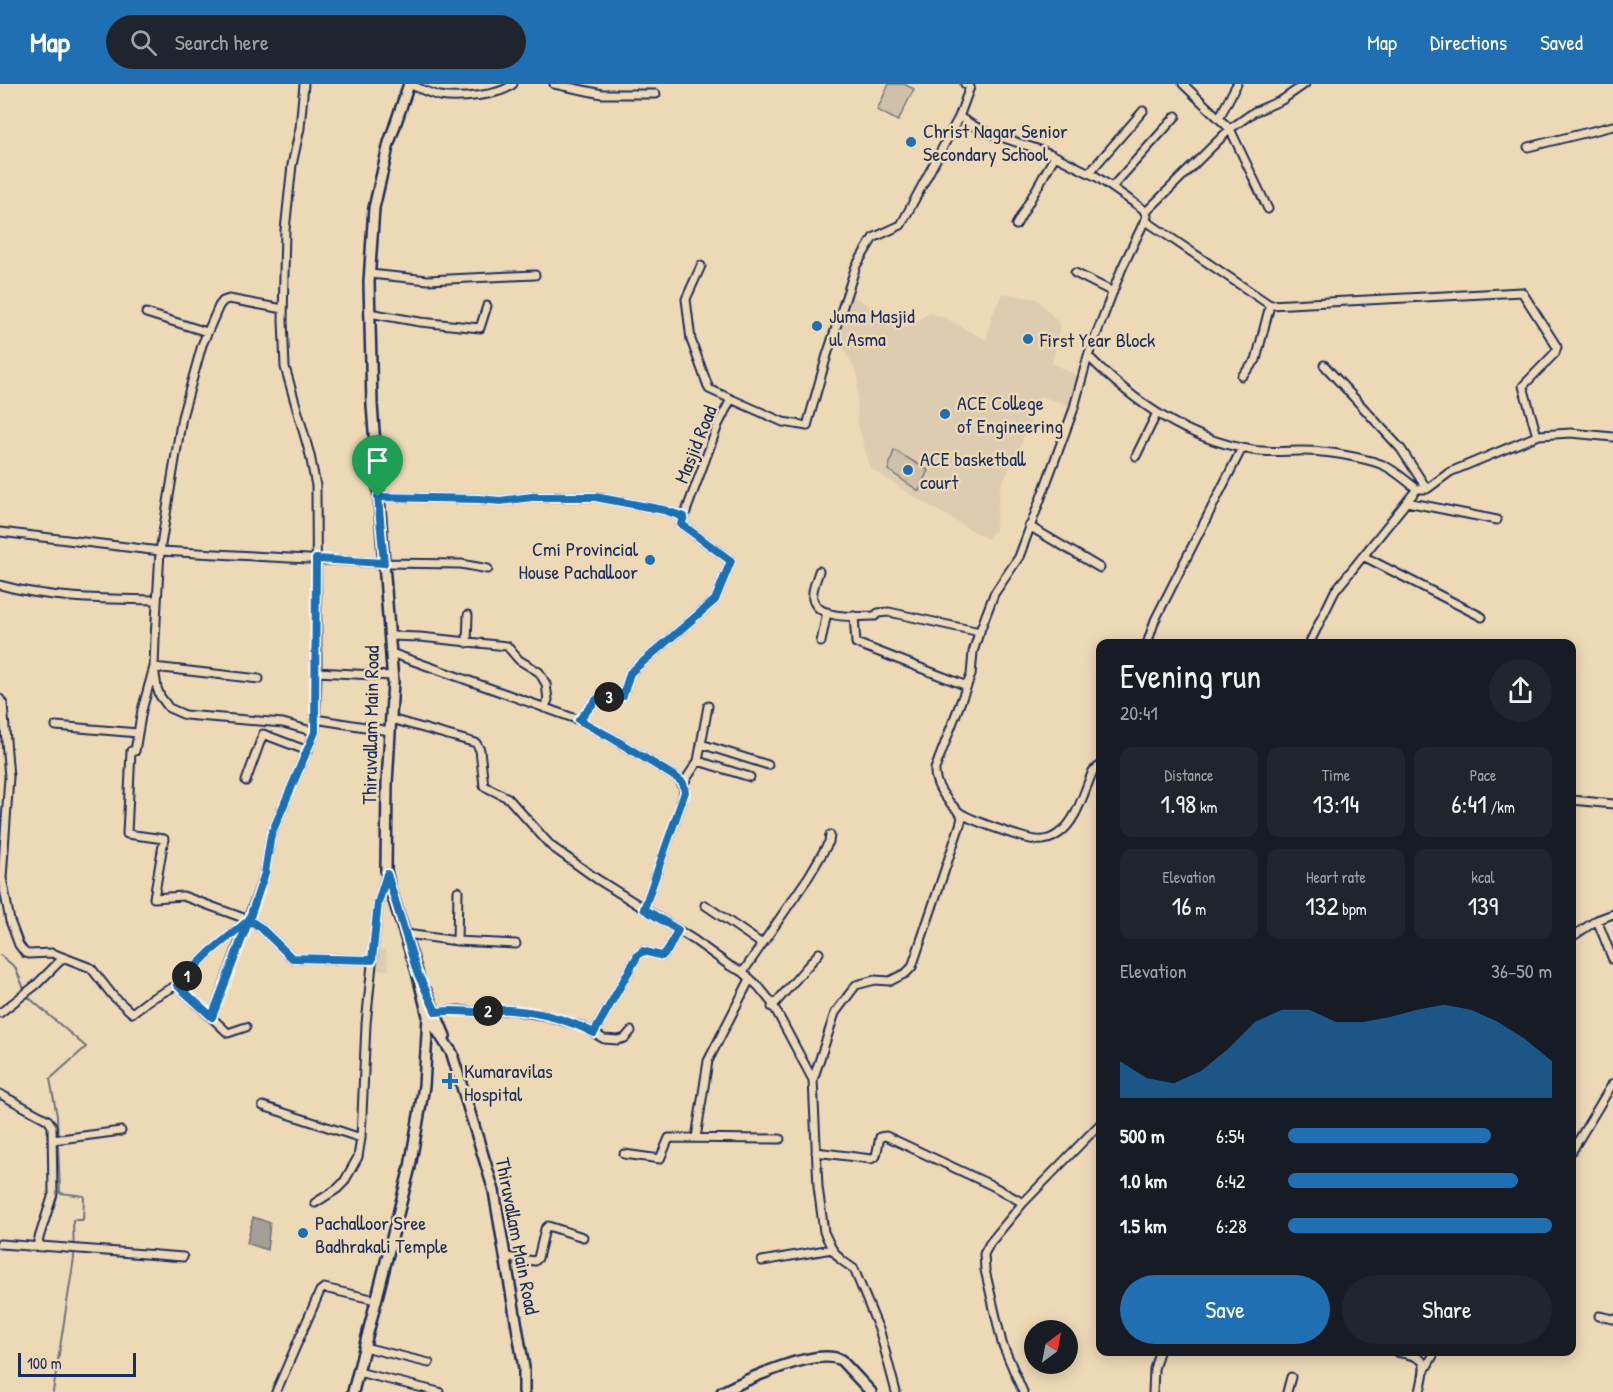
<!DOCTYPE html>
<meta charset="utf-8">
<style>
:root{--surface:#171b24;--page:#20242c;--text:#f1f3f6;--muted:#9ea1a6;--accent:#1f6fb2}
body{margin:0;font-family:"Patrick Hand",sans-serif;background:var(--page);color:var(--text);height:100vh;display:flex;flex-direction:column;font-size:22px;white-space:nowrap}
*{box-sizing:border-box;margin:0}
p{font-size:20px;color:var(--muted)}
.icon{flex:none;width:33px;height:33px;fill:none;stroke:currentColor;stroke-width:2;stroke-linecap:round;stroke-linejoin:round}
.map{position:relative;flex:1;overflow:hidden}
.drawer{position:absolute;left:1096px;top:555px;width:480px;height:717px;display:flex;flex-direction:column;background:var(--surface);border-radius:12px;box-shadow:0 3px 15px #0003}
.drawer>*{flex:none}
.needle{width:39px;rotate:32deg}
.tools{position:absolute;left:1024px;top:1236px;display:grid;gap:12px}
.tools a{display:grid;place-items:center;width:54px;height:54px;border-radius:50%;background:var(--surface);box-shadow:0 3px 15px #0003;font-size:30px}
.scale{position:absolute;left:18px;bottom:15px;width:118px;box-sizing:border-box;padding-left:6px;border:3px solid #1b2f5e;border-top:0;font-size:16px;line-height:21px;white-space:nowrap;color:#1b2f5e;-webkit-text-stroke:4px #eed9b7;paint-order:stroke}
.pin{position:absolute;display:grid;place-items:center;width:51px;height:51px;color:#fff;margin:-62px -26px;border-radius:50% 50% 50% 0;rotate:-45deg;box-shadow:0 0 6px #0007}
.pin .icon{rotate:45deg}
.km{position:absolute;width:30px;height:30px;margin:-15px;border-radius:50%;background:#222;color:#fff;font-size:16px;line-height:30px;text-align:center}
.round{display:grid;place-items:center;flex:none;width:63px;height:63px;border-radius:32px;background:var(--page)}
.head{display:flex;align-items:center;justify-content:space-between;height:102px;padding:0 24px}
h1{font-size:33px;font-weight:600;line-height:45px}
.figures{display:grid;grid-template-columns:repeat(3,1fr);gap:9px;height:102px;padding:6px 24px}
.figures div{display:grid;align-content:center;border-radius:12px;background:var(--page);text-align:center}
.figures b{font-size:26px;font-weight:600}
.figures small{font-size:16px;font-weight:400}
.figures p{font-size:16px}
.chart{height:168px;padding:12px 24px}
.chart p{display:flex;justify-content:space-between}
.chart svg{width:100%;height:108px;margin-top:6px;fill:var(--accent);opacity:.7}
.cta{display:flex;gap:12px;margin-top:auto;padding:12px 24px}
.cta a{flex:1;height:69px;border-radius:36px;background:var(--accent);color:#fff;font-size:24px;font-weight:600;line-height:69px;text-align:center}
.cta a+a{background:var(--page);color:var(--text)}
ul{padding:0 24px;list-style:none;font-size:20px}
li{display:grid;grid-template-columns:96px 72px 1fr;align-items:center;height:45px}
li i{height:15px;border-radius:8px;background:var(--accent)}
header{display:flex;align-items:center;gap:36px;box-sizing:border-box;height:84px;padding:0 30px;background:var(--accent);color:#fff}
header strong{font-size:28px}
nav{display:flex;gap:33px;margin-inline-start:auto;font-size:21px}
.search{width:420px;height:54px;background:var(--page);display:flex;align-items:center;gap:15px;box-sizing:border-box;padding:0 21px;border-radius:33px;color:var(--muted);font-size:22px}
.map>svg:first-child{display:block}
</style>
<header>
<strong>Map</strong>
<div class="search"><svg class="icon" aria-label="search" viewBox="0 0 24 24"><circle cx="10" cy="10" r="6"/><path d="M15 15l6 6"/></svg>Search here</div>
<nav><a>Map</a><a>Directions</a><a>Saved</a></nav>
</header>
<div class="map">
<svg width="1613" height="1308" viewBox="0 0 1613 1308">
<rect width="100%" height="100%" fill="#eed9b7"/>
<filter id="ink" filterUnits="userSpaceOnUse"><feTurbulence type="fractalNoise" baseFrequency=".0167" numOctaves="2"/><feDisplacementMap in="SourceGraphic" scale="12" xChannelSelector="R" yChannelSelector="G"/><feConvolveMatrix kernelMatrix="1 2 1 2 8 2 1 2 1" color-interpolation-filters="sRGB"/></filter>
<g filter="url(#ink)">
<path fill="#deccb0" d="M 1003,209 L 1037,215 L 1061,241 L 1052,279 L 1079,293 L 1070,322 L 1040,312 L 1019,366 L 1000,403 L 995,446 L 987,455 L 918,415 L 870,384 L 857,337 L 858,292 L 839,256 L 853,212 L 906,244 L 929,229 L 946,234 L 986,256 L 992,231 Z
M 375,866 L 386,866 L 389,886 L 376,886 Z"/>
<path fill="#cfc0aa" stroke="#757884" stroke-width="1.5" d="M 889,0 L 904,0 L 914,5 L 898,37 L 877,26 Z
M 894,366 L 928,386 L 919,407 L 888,386 Z"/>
<path fill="#a69f98" stroke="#6e7281" stroke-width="1.5" d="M 253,1133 L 270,1139 L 267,1166 L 247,1159 Z"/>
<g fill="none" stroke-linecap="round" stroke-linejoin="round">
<path stroke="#6e7281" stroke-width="2" d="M 0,871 L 15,883 L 25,907
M 27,912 L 86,963 L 50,995 L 57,1032 L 60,1109 L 84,1112 L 84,1114 L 83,1136 L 73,1136 L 74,1174 L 53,1308"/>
<g stroke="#1b2f5e" stroke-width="11">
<path id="street" d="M 304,0 L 300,44 L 292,81 L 285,146 L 283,236 L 285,283 L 310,371 L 316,402 L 317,588 L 315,648
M 409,0 C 419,4 430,10 440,12 C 457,15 500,12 513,0
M 554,0 L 602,10 L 656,10
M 965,0 L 970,3 L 959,33 L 983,47 L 1049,69 L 1097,93 L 1143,125 L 1147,132 L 1122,184 L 1088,272 L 1073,327 L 1019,473 L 994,510 L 978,552 L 973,568 L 971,591 L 935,685 C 934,701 947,717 959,728 C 967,735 1024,755 1036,756 C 1044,757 1051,755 1058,750 C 1077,738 1084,707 1093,687 L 1101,681
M 1183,0 L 1230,45 L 1268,125
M 1219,34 L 1237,0
M 1528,63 L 1613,42
M 1089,89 L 1143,27
M 1112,103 L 1176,32
M 1146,128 L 1230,45 L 1254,28 L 1282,16 L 1305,0
M 1146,137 L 1270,221 L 1522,208 L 1557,263 L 1555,269 L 1523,302 L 1537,352
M 1016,141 L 1055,72
M 701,182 L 686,215 L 691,256 L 709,305 L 731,315
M 1075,189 L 1113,208
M 370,190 L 428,196 L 535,191
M 146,229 L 207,248
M 369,229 L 420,238 L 480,244 L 487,222
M 1088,272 C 1135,319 1186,355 1252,366 C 1275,370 1298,365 1321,368 C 1336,369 1369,375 1383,381 C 1395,386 1406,397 1417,405 L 1427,405 L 1450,388 L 1539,351 L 1571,349 L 1613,353
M 1324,281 L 1401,365 L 1427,405
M 1242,292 L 1256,276 L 1270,221
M 1136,372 L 1157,329
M 378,413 L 479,415 L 500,417 L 532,413 L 595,413 L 664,426 L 684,433 L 718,341 L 731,315 L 783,338 L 807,342 L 827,271 L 856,182 L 873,154 L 901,141 L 959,33
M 1407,418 L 1497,436
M 1029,442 L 1100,484
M 0,448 L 160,467 L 384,479 L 461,480 L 488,485
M 1363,472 L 1482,533
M 819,487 C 817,495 811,506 813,515 C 819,537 858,532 875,532 L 878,529 L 889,528 L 980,548
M 0,501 C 50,515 104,515 156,516
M 854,532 L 856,559 L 967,602
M 389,552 L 420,553 L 507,562 L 519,576 L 539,588 L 546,600 L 548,616 L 544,624
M 821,558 L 827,528
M 467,559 L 468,531
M 1147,560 L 1155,536 L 1242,364
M 1309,560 L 1335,507 L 1417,405
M 391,569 L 579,636 L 612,654 L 677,694 C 687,703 684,711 680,723 L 644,825
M 317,588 L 392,592
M 0,615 L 3,620 L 9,693 L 2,794 L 10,837 L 19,861 L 25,869 L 29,870 L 52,869 L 91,884 L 113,912 L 132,929 L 149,916 L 177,901 L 210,868 L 249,836 L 260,843 L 292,874 L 372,876
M 315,635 L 390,647
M 391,635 L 476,659 L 480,666 L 484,702 L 508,714 L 551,762 L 597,795 L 694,856 L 730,882 L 743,888 L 759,903 L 772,919 L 813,996
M 579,636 L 597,615 L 623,612 L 630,589 L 715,516 L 731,477 L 681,440 L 684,433
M 56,642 L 138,649
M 701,660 L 768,681
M 698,677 L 750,693
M 246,697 L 263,650 L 308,667
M 683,700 L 698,677 L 708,622
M 1572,716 L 1613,720
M 705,821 L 762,860
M 249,836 L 183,812 L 154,814 L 164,755 L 127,750 L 131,667 L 135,667 L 142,626 L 154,583 L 259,595
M 1597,836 L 1613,876
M 406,850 L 457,857 L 516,860
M 1572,853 L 1597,836 L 1613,830
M 457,857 L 458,807
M 743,888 L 809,792 L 829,758 L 830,751
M 177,901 L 228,949 L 246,943
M 772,923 L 819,869
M 436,928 L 459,926 L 473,928 L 511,926 L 547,932 L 581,942 L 604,955 L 618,956 L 625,954 L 631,947
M 0,929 L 36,901 L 63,874
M 212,933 L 265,789 L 271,751 L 315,648 L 283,639 L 185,631 L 169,624 L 160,612 L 157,604 L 154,583 L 155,555 L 160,467 L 182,333 L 202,261 L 219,222 L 223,217 L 229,215 L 283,225
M 594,949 L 638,871 L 643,867 L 662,872 L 668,866 L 678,846
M 0,1010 L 48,1036 L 52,1042 L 53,1110 L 38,1157 L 41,1162 L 183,1173
M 263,1022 L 361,1054
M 696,1054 L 708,977 L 750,895
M 53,1056 L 121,1047
M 1572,1067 L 1613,999
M 816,1068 L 871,1075 L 876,1072 L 880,1053 L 886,1052 L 991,1101 L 1023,1119
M 624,1070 L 660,1075 L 669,1054 L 780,1055
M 315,1119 L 337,1105 L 344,1098 L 358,1073 L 361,1054 L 366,940 L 378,820 L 386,792
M 0,1160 L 43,1163
M 505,1173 L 535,1177 L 538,1174 L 545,1145 L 548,1142 L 583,1153
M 762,1177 L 832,1165
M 1599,1232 L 1613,1235
M 364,1263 L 429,1279
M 1397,1268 C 1430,1274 1426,1278 1420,1308
M 1425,1286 L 1435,1268
M 358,1288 L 439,1308
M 276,1308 L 320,1207 L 324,1204 L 376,1216
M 896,1308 L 880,1248 L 854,1185 L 841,1176 L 832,1165 L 824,1148 L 818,1103 L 813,996 L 835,929 L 856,901 L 875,896 L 890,897 L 906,889 L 912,883 L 960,741 L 962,734 L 960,729
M 1023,1308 L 1002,1259 L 985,1186 L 984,1170 L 990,1159 L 1023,1119 L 1101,1039
M 1153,1308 L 1154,1285 L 1159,1268
M 1287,1308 L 1291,1293"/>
</g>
<g stroke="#1b2f5e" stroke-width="14">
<path id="secondary" d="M 409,0 L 389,59 L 374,124 L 369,198 L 372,321 L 393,598 L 387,699 L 386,786 L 390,804 L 417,888 L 428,932 L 453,971
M 426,907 L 445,952
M 451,967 L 494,1107 L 524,1284 L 524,1308
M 353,1308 L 410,1083 L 424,1002 L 428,932
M 722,1308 C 746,1296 816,1263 841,1276 L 871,1308"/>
</g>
<use href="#street" stroke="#eed9b7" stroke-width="7"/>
<use href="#secondary" stroke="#eed9b7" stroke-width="9"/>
</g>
</g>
<g fill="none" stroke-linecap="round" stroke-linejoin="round" filter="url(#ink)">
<g stroke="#fff" stroke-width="12">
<path id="route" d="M 378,413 L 384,479 L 316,475 L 315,648 L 271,751 L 265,789 L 249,836 L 210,868 L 177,901 L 212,933 L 249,836 L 260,843 L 292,874 L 372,876 L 378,819 L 387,790 L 417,888 L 436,928 C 449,926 460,927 473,928 C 485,928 497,925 510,926 C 538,928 569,936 594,949 L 638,871 L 643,867 L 662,872 L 668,866 L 678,846 L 644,825 L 685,708 L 683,699 L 677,694 L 612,654 L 579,636 L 597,615 L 623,612 L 630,589 L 715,516 L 731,477 L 681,440 L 684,433 L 664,426 L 595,413 L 532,413 L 500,417 L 479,415 L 378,413"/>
</g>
<use href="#route" stroke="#1f6fb2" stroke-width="8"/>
</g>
<g fill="#1f6fb2" stroke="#eed9b7" stroke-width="2">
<circle cx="911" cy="58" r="6"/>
<circle cx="817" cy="242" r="6"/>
<circle cx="1028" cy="255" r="6"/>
<circle cx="945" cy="330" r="6"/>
<circle cx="908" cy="386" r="6"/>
<circle cx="650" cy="476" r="6"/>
<path d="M447 988h6v6h6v6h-6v6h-6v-6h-6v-6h6z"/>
<circle cx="303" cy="1149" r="6"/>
</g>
<g text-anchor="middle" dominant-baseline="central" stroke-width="5" stroke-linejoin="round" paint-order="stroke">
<g font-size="20" fill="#1b2f5e" stroke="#eed9b7" text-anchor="start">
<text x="923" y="46">Christ Nagar Senior<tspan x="923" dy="23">Secondary School</tspan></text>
<text x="829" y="231">Juma Masjid<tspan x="829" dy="23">ul Asma</tspan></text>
<text x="1040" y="255">First Year Block</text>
<text x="957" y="318">ACE College<tspan x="957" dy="23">of Engineering</tspan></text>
<text x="920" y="374">ACE basketball<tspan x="920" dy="23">court</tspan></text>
<text x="638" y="464" text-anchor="end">Cmi Provincial<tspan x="638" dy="23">House Pachalloor</tspan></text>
<text x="464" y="986">Kumaravilas<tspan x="464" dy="23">Hospital</tspan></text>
<text x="315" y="1138">Pachalloor Sree<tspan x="315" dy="23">Badhrakali Temple</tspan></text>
</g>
<g font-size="20" fill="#1b2f5e" stroke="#eed9b7">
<text transform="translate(695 360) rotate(-68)">Masjid Road</text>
<text transform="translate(370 641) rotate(-89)">Thiruvallam Main Road</text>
<text transform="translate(518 1152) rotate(79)">Thiruvallam Main Road</text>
</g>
</g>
</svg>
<div class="tools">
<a><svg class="needle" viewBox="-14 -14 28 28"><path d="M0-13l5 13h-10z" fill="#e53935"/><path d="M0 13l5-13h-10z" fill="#9ea1a6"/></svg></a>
</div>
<div class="scale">100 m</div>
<div class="pin" style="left:378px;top:413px;background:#1e9e55"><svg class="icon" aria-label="arrive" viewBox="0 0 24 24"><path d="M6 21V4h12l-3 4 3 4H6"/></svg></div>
<b class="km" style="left:187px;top:892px">1</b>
<b class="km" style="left:488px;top:927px">2</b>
<b class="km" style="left:609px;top:613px">3</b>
<section class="drawer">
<div class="head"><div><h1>Evening run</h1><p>20:41</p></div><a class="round"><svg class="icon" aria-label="share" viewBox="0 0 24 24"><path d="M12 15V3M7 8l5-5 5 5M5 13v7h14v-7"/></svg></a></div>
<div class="figures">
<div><p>Distance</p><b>1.98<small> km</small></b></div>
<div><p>Time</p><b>13:14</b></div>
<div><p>Pace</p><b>6:41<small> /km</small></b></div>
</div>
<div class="figures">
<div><p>Elevation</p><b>16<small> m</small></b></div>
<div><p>Heart rate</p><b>132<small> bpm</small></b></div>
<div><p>kcal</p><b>139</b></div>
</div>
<div class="chart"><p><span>Elevation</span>36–50 m</p>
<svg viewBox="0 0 160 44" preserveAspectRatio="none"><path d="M0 44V29L10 36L20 38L30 33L40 24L50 13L60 8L70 8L80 13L90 13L100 11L110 8L120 6L130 8L140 13L150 20L160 29V44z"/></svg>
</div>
<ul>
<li><b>500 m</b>6:54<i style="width:77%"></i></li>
<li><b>1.0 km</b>6:42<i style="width:87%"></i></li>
<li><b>1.5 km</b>6:28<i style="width:100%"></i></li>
</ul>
<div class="cta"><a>Save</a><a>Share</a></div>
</section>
</div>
